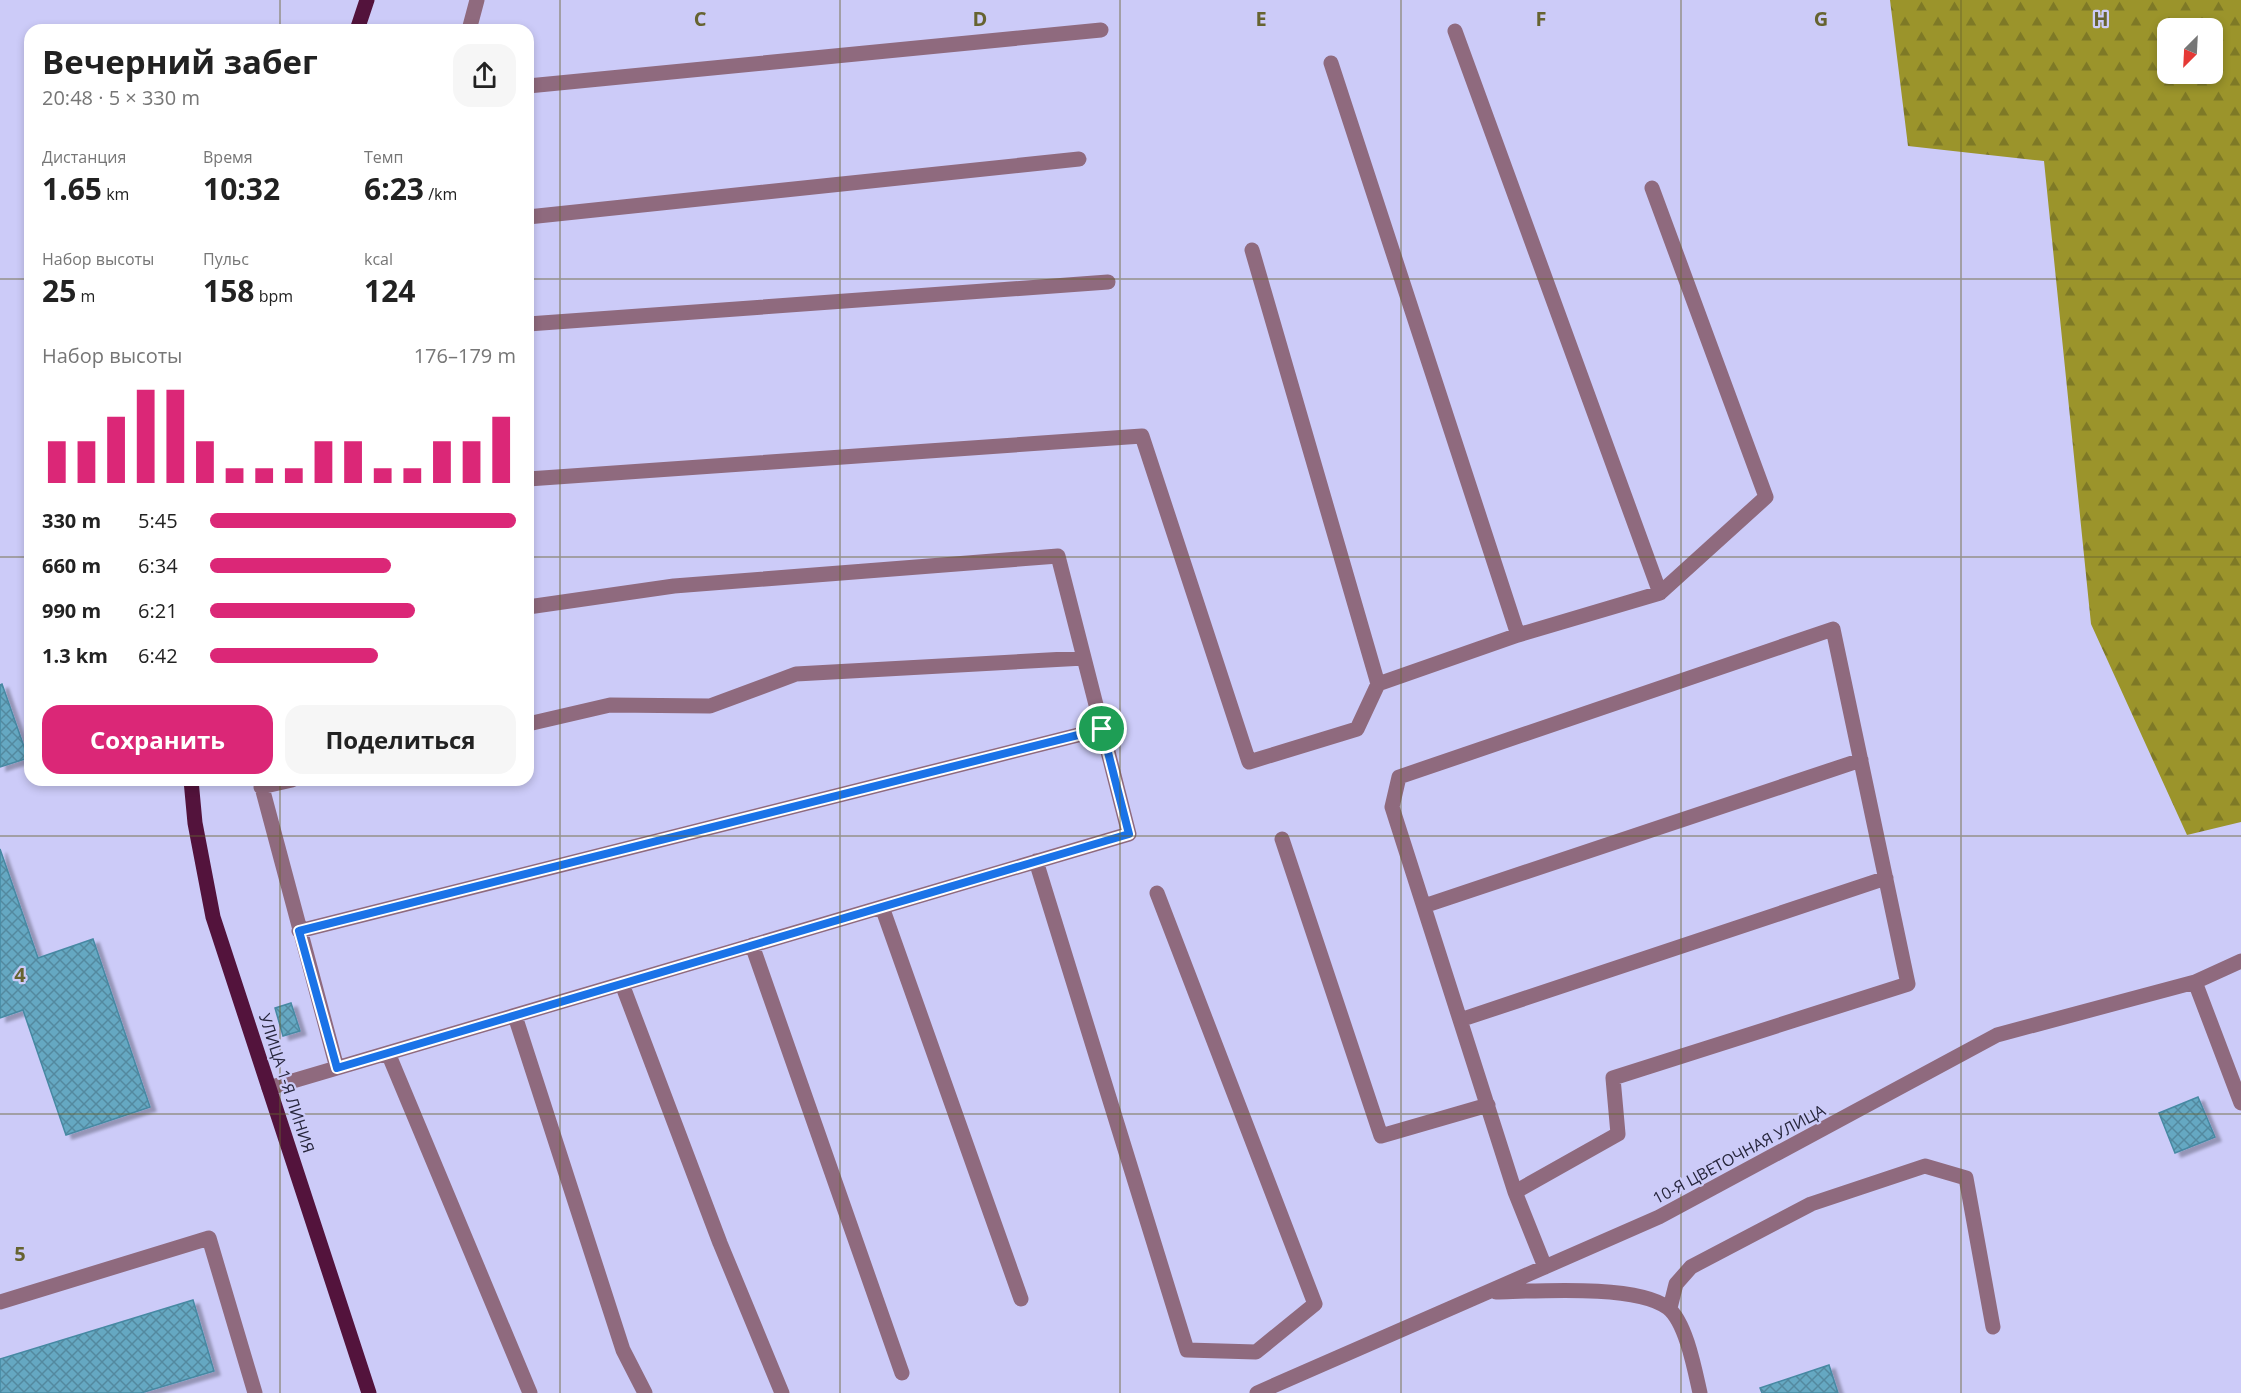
<!DOCTYPE html>
<html lang="ru">
<meta charset="utf-8">
<style>
:root{--surface:#fff;--page:#f6f6f6;--text:#222;--muted:#767676;--accent:#db2777}
body{margin:0;font-family:"Open Sans",sans-serif;background:var(--page);color:var(--text);height:100vh;display:flex;flex-direction:column;font-size:22px;white-space:nowrap}
*{box-sizing:border-box;margin:0}
p{font-size:20px;color:var(--muted)}
.icon{flex:none;width:33px;height:33px;fill:none;stroke:currentColor;stroke-width:2;stroke-linecap:round;stroke-linejoin:round}
.map{position:relative;flex:1;overflow:hidden}
.panel{position:absolute;left:24px;top:24px;width:510px;height:762px;display:flex;flex-direction:column;background:var(--surface);border-radius:18px;box-shadow:0 3px 9px #0003}
.panel>*{flex:none}
.needle{width:39px;rotate:204deg}
.buttons{position:absolute;left:2157px;top:18px;display:grid;gap:12px}
.buttons a{display:grid;place-items:center;width:66px;height:66px;border-radius:12px;background:var(--surface);box-shadow:0 3px 9px #0003;font-size:30px}
.pin{position:absolute;display:grid;place-items:center;width:51px;height:51px;color:#fff;margin:-26px;border:3px solid #fff;border-radius:50%;box-shadow:0 2px 6px #0007}
.round{display:grid;place-items:center;flex:none;width:63px;height:63px;border-radius:18px;background:var(--page)}
.headline{display:flex;align-items:center;justify-content:space-between;height:102px;padding:0 18px}
h1{font-size:33px;font-weight:700;line-height:45px}
.metrics{display:grid;grid-template-columns:repeat(3,1fr);gap:9px;height:102px;padding:6px 18px}
.metrics div{display:grid;align-content:center}
.metrics b{font-size:30px;font-weight:700}
.metrics small{font-size:16px;font-weight:400}
.metrics p{font-size:16px}
.chart{height:168px;padding:12px 18px}
.chart p{display:flex;justify-content:space-between}
.chart svg{width:100%;height:108px;margin-top:6px;stroke:var(--accent);stroke-width:6}
.primary-button{display:flex;gap:12px;margin-top:auto;padding:12px 18px}
.primary-button a{flex:1;height:69px;border-radius:18px;background:var(--accent);color:#fff;font-size:24px;font-weight:700;line-height:69px;text-align:center}
.primary-button a+a{background:var(--page);color:var(--text)}
ul{padding:0 18px;list-style:none;font-size:20px}
li{display:grid;grid-template-columns:96px 72px 1fr;align-items:center;height:45px}
li i{height:15px;border-radius:8px;background:var(--accent)}
.map>svg:first-child{display:block}
</style>
<div class="map">
<svg width="2241" height="1393" viewBox="0 0 2241 1393">
<defs>
<pattern id="forest-firs" width="22" height="20" patternUnits="userSpaceOnUse" patternTransform="scale(1.5)"><rect width="22" height="20" fill="#9b942b"/><path d="M5 1l3.5 6h-7zM16 11l3.5 6h-7z" fill="#7e7926"/></pattern>
<pattern id="building-cross-hatch" width="8" height="8" patternUnits="userSpaceOnUse" patternTransform="scale(1.5)"><rect width="8" height="8" fill="#65a8c2"/><path d="M0 0l8 8M0 8l8-8" fill="none" stroke="#53899f"/></pattern>
<filter id="shadow"><feDropShadow dx="6" dy="4" stdDeviation="1.5" flood-color="#0004"/></filter>
</defs>
<rect width="100%" height="100%" fill="#cccbf8"/>
<path fill="url(#forest-firs)" fill-rule="evenodd" d="M 1890,0 L 2241,0 L 2241,822 L 2187,835 L 2091,624 L 2044,161 L 1908,146 ZM 2168,28 L 2212,28 L 2212,74 L 2168,74 Z"/>
<path fill="url(#building-cross-hatch)" stroke="#4789a3" stroke-width="1.5" filter="url(#shadow)" d="M 2,684 L 28,758 L 0,767 L 0,685 Z
M 0,849 L 38,958 L 93,939 L 150,1107 L 66,1135 L 23,1010 L 0,1018 Z
M 291,1003 L 300,1031 L 283,1036 L 275,1008 Z
M 2198,1097 L 2215,1137 L 2175,1153 L 2159,1113 Z
M 193,1300 L 214,1371 L 141,1393 L 0,1393 L 0,1359 Z
M 1829,1365 L 1838,1393 L 1762,1393 L 1760,1388 Z"/>
<g fill="none" stroke-linecap="round" stroke-linejoin="round">
<path stroke="#8f6a7e" stroke-width="15" d="M 469,30 L 477,0
M 1455,31 L 1660,593 L 1518,635
M 1331,63 L 1518,635 L 1378,684
M 528,86 L 1101,30
M 1652,188 L 1766,497 L 1660,593
M 528,217 L 1079,159
M 528,324 L 1108,282
M 528,479 L 1142,436 L 1249,762 L 1357,729 L 1378,684 L 1252,250
M 528,724 L 610,705 L 710,706 L 796,674 L 1084,658
M 260,780 L 337,1068
M 261,787 L 292,780
M 1282,839 L 1381,1136 L 1488,1105
M 1036,861 L 1187,1350 L 1256,1352 L 1315,1304 L 1157,893
M 1424,906 L 1861,760
M 882,907 L 1021,1299
M 299,931 L 1102,729
M 752,945 L 902,1373
M 2195,982 L 2241,1103
M 622,984 L 720,1243 L 782,1393
M 515,1016 L 623,1350 L 645,1393
M 1460,1020 L 1886,878
M 388,1053 L 530,1393
M 269,1088 L 1129,834 L 1058,556 L 674,586 L 528,607
M 1515,1192 L 1392,807 L 1399,777 L 1833,629 L 1908,984 L 1613,1078 L 1618,1134 L 1515,1192 L 1545,1267
M 1496,1292 C 1536,1291 1638,1284 1668,1308 C 1686,1322 1695,1371 1700,1393
M 0,1302 L 209,1238 L 255,1393
M 1670,1308 L 1676,1284 L 1691,1267 L 1811,1204 L 1925,1166 L 1966,1178 L 1993,1327
M 1257,1393 L 1659,1217 L 1997,1035 L 2195,982 L 2241,961"/>
<path stroke="#53133c" stroke-width="15" d="M 357,30 L 367,0
M 191,780 L 195,823 L 213,917 L 369,1393"/>
</g>
<g fill="none" stroke-linecap="round" stroke-linejoin="round">
<g stroke="#fff" stroke-width="12">
<path id="route" d="M 1102,729 L 1129,834 L 337,1068 L 299,931 Z"/>
</g>
<use href="#route" stroke="#1a73e8" stroke-width="8"/>
</g>
<path fill="none" stroke="#666330" stroke-width="1.5" stroke-opacity="0.55" d="M 280,0 L 280,30M 560,0 L 560,1393M 840,0 L 840,1393M 1120,0 L 1120,1393M 1401,0 L 1401,1393M 1681,0 L 1681,1393M 1961,0 L 1961,1393M 0,279 L 30,279M 528,279 L 2241,279M 0,557 L 30,557M 528,557 L 2241,557M 280,780 L 280,1393M 0,836 L 2241,836M 0,1114 L 2241,1114"/>
<g text-anchor="middle" dominant-baseline="central" stroke-width="4.5" stroke-linejoin="round" paint-order="stroke">
<g font-size="16" fill="#26253b" stroke="#cccbf8">
<text transform="translate(287 1083) rotate(72)">УЛИЦА 1-Я ЛИНИЯ</text>
<text transform="translate(1739 1154) rotate(-28)">10-Я ЦВЕТОЧНАЯ УЛИЦА</text>
</g>
</g>
<g font-size="20" text-anchor="middle" font-weight="bold" fill="#666330" stroke="#cccbf8" stroke-width="4.5" stroke-linejoin="round" paint-order="stroke">
<text x="700" y="26">C</text>
<text x="980" y="26">D</text>
<text x="1261" y="26">E</text>
<text x="1541" y="26">F</text>
<text x="1821" y="26">G</text>
<text x="2101" y="26">H</text>
<text x="20" y="982">4</text>
<text x="20" y="1261">5</text>
</g>
</svg>
<div class="buttons">
<a><svg class="needle" viewBox="-14 -14 28 28"><path d="M0-13l5 13h-10z" fill="#e53935"/><path d="M0 13l5-13h-10z" fill="#767676"/></svg></a>
</div>
<div class="pin" style="left:1102px;top:729px;background:#1e9e55"><svg class="icon" aria-label="arrive" viewBox="0 0 24 24"><path d="M6 21V4h12l-3 4 3 4H6"/></svg></div>
<section class="panel">
<div class="headline"><div><h1>Вечерний забег</h1><p>20:48 · 5 × 330 m</p></div><a class="round"><svg class="icon" aria-label="share" viewBox="0 0 24 24"><path d="M12 15V3M7 8l5-5 5 5M5 13v7h14v-7"/></svg></a></div>
<div class="metrics">
<div><p>Дистанция</p><b>1.65<small> km</small></b></div>
<div><p>Время</p><b>10:32</b></div>
<div><p>Темп</p><b>6:23<small> /km</small></b></div>
</div>
<div class="metrics">
<div><p>Набор высоты</p><b>25<small> m</small></b></div>
<div><p>Пульс</p><b>158<small> bpm</small></b></div>
<div><p>kcal</p><b>124</b></div>
</div>
<div class="chart"><p><span>Набор высоты</span>176–179 m</p>
<svg viewBox="0 0 160 44" preserveAspectRatio="none"><path d="M5 44V27M15 44V27M25 44V17M35 44V6M45 44V6M55 44V27M65 44V38M75 44V38M85 44V38M95 44V27M105 44V27M115 44V38M125 44V38M135 44V27M145 44V27M155 44V17"/></svg>
</div>
<ul>
<li><b>330 m</b>5:45<i style="width:100%"></i></li>
<li><b>660 m</b>6:34<i style="width:59%"></i></li>
<li><b>990 m</b>6:21<i style="width:67%"></i></li>
<li><b>1.3 km</b>6:42<i style="width:55%"></i></li>
</ul>
<div class="primary-button"><a>Сохранить</a><a>Поделиться</a></div>
</section>
</div>
